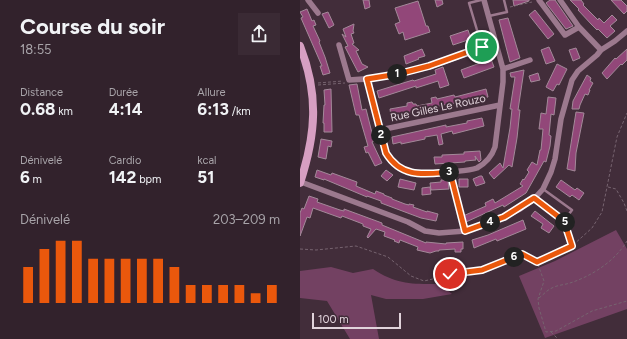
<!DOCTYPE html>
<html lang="fr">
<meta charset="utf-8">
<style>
:root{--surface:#32222c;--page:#3a2a34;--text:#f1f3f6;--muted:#a8a4a9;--accent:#ea580c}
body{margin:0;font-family:Figtree,sans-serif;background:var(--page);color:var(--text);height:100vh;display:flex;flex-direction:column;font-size:15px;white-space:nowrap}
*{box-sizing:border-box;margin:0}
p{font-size:13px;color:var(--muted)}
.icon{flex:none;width:22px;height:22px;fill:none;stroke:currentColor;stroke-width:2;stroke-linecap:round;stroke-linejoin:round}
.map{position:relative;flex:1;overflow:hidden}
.side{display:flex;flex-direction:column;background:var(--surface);width:300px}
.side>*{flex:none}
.scale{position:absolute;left:12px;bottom:10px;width:89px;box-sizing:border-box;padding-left:4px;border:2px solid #e1d3db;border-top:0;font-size:11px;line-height:14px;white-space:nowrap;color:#e1d3db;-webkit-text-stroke:3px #422d3a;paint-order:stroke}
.pin{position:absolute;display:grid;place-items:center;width:34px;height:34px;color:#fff;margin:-17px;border:2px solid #fff;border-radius:50%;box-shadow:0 1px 4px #0007}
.km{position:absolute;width:20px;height:20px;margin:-10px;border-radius:50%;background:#222;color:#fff;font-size:11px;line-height:20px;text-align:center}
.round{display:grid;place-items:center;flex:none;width:42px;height:42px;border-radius:0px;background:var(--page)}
.overview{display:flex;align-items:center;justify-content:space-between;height:68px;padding:0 20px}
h1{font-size:22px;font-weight:700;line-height:30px}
.stats{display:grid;grid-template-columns:repeat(3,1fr);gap:6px;height:68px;padding:4px 20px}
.stats div{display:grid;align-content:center}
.stats b{font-size:17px;font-weight:700}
.stats small{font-size:11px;font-weight:400}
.stats p{font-size:11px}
.chart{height:112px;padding:8px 20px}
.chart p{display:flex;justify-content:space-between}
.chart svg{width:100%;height:72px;margin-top:4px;stroke:var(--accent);stroke-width:6}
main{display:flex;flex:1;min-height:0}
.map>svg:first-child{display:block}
</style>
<main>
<section class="side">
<div class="overview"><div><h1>Course du soir</h1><p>18:55</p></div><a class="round"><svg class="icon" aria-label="share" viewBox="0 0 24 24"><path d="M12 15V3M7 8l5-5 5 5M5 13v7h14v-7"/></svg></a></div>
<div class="stats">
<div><p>Distance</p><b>0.68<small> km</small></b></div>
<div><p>Durée</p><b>4:14</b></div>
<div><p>Allure</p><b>6:13<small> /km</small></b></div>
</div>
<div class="stats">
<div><p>Dénivelé</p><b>6<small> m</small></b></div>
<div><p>Cardio</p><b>142<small> bpm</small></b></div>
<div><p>kcal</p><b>51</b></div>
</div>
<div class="chart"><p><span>Dénivelé</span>203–209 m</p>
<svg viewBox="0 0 160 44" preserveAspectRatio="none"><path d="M5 44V22M15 44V11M25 44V6M35 44V6M45 44V17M55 44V17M65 44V17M75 44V17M85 44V17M95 44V22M105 44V33M115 44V33M125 44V33M135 44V33M145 44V38M155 44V33"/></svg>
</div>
</section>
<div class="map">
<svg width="327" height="339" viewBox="0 0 327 339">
<rect width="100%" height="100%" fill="#422d3a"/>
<path fill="#734162" d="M 316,230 L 327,249 L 327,309 L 245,338 L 219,276 L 255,261 Z
M 31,267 L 53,273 L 73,269 C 97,285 113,284 140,284 L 152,294 L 123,299 L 86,299 L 71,295 L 79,339 L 50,339 L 27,301 L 0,298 L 0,271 Z"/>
<path fill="#924779" stroke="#a38999" d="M 63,0 L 69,0 L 70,7 L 65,9 Z
M 135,0 L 142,0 L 143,4 L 137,7 Z
M 213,0 L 229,0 L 229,1 L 214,6 Z
M 250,0 L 255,0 L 273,26 L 266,29 L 246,3 Z
M 270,0 L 281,0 L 284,4 L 283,5 L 298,20 L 299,18 L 304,23 L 312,15 L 317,20 L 310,26 L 315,31 L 307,38 L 298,29 L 297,30 L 292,25 L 278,10 L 279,9 Z
M 311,0 L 321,0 L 327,6 L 327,11 L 324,14 Z
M 118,1 L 126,26 L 128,26 L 130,32 L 105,40 L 103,32 L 99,34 L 95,24 L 100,22 L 95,8 Z
M 7,9 L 12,21 L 14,20 L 16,25 L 13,26 L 20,41 L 19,42 L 25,57 L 30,73 L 23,75 L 20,66 L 22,66 L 1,18 L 3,17 L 0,12 Z
M 235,10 L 254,34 L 248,39 L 229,15 Z
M 28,12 L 34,25 L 29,28 L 22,14 Z
M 208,18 L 220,58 L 210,62 L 199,20 Z
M 54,24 L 53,31 L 54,33 L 51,34 L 54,43 L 52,44 L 59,50 L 56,51 L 62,64 L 68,67 L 58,72 L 45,47 L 48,46 L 42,34 L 46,37 L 43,29 Z
M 168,30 L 171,39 L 153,45 L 150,36 Z
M 249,47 L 255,61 L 246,64 L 241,50 Z
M 276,48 L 280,58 L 273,61 L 269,50 Z
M 122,49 L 125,56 L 118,58 L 119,59 L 106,64 L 104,56 Z
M 327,49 L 327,60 L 322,65 L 321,64 L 307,79 L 302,73 L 315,58 L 316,59 Z
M 191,59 L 194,67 L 164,78 L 161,70 Z
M 257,64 L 267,69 L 259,85 L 257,84 L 253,91 L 246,87 Z
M 143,67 L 149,85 L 140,88 L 138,81 L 116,88 L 116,86 L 79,98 L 77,91 L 113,80 L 114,81 L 136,74 L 135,70 Z
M 224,70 L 218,110 L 220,110 L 217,138 L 212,167 L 209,165 L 194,179 L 189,173 L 200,163 L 203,168 L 210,128 L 212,109 L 210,109 L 215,77 L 211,77 L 210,73 Z
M 238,73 L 240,80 L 231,82 L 229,76 Z
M 287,75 L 291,78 L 290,81 L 293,83 L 289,90 L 290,90 L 288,95 L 285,94 L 280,105 L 279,109 L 272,109 L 273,101 Z
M 57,84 L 62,110 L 66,109 L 74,141 L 72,142 L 82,163 L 75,166 L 68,152 L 66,153 L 64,147 L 68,146 L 59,115 L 56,115 L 49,85 Z
M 31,89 L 32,132 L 24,132 L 24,123 L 23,123 L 24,105 L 25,105 L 24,90 Z
M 186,89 L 188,97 L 173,100 L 174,102 L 157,106 L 156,103 L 148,104 L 126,109 L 127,112 L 118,113 L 118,111 L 91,117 L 90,109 L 107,106 L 107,103 L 112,102 L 113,104 L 116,104 L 117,106 L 132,103 L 131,98 L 136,97 L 137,99 L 154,95 L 155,97 Z
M 248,97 L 256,98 L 254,115 L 251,114 L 249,135 L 251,136 L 250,146 L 246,162 L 244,161 L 226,193 L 204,207 L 203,205 L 166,222 L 163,216 L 186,206 L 185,203 L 193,199 L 195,203 L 223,186 L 220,184 L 223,179 L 224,180 L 229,172 L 227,170 L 232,162 L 237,165 L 240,150 L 241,150 L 243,129 L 239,129 L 241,113 L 246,114 Z
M 276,112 L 284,113 L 276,153 L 275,171 L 267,169 Z
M 182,118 L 184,126 L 153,134 L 152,131 L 141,134 L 143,144 L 139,145 L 137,135 L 125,137 L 125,139 L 101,144 L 101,142 L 93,144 L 92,137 L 146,125 L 146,127 L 167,123 L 167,121 Z
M 21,139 L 32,141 L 31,147 L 28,146 L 26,159 L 18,157 Z
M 180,151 L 181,160 L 179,162 L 175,156 L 176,160 L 165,161 L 165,162 L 135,164 L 134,157 L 142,157 L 142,155 L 164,154 L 164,152 Z
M 17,170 L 31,175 L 32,173 L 57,182 L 56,186 L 75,194 L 76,191 L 84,194 L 84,195 L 92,198 L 92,199 L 105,204 L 109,205 L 109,204 L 114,205 L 113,207 L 127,212 L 127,211 L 138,214 L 136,221 L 121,218 L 81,203 L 81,201 L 67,196 L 67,197 L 24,179 L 24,180 L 15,177 Z
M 86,170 L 93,175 L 87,181 L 81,176 Z
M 180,176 L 182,176 L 185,183 L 176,186 L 173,179 Z
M 100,179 L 116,183 L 114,190 L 98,187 Z
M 159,179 L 168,179 L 168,187 L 159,187 Z
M 141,180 L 147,180 L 147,181 L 148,181 L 149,189 L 131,190 L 130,183 L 141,182 Z
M 261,180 L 275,190 L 277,188 L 284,193 L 279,200 L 272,195 L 270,197 L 256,187 Z
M 130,187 L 131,194 L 122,195 L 122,188 Z
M 9,196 L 18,199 L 17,202 L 40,210 L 44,211 L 44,209 L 82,223 L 82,225 L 126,243 L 126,242 L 146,244 L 146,243 L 163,242 L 163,249 L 161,249 L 161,252 L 155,252 L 155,249 L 139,250 L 139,251 L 136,251 L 130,253 L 117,250 L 118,247 L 100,240 L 99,243 L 94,241 L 95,240 L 84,236 L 85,232 L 76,229 L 68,238 L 67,237 L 71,229 L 63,226 L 63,224 L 42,216 L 41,218 L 13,208 L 10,218 L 7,217 L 0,236 L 0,213 L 2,208 L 4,209 Z
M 235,211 L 254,226 L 249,233 L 241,228 L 243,224 L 231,216 Z
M 223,220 L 226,229 L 197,241 L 196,239 L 174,248 L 172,240 L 188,235 Z"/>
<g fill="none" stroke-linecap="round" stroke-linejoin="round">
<path stroke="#76636f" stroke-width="1" stroke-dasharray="3 2" stroke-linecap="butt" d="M 210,7 L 232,2
M 18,83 L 43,81
M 18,85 L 45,83
M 152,177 L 164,224
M 308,187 L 316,189 L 324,203 L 327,211
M 266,226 L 272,246
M 0,249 L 16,250 L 56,246 L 88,257 L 111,276 L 124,281 L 150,275 L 182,269 L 222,254 L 237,262 L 244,281 L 238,299 L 239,308 L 246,332 L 256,331 L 292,311 L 327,301
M 237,262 L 272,246 L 292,228 L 302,212 L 317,137 L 327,113
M 239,298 C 243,295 247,290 252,288 C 257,285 264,285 270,283 C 292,276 315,261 327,241
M 251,332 L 258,339"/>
<path stroke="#9c798e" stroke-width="2.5" d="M 181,0 L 169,3 L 182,47
M 189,16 L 207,12 L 204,0
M 234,199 L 264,221 L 272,210 L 243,189"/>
<path stroke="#9c798e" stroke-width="5.5" d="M 8,0 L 18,13
M 239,0 L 265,35 L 279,27
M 260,0 L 279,27 L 301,50
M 39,45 L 49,80 C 76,79 102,74 128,67 C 151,60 174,50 196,42
M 203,69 L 230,60
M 67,79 L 85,150 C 97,178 124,174 150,172 C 159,171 169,171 177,168 C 186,163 192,156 195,147 L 203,82 L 203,69 L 184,0
M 80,130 L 200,105
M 1,182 L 108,222 L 125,231 L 139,233 L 165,231 L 204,217 L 220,209 L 234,199 L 243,189 L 251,172 L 255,159 L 261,119 L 272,80 L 278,71 L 297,55 L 301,50 L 315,41 L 327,31"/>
<path stroke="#d79fc2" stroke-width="8" d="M 0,46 C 19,95 16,134 0,183"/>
</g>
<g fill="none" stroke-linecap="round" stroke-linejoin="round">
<g stroke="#fff" stroke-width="8">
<path id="route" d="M 150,274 L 182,270 L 222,254 L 237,262 L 272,246 L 264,221 L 234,198 L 204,217 L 165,231 L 150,172 C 125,174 102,179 86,153 L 67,79 L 98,74 L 129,66 L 182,47"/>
</g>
<use href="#route" stroke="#ea580c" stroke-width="5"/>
</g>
<g text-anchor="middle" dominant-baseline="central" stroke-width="4" stroke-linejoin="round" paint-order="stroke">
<g font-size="11" fill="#e1d3db" stroke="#422d3a">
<text transform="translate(138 108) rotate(-12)">Rue Gilles Le Rouzo</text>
</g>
</g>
</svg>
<div class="scale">100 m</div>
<div class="pin" style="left:182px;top:47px;background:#1e9e55"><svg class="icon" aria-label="arrive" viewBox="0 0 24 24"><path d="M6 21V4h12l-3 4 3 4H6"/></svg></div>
<div class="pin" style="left:150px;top:274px;background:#d93025"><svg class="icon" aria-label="check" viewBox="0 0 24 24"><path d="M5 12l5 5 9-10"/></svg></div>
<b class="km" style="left:97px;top:74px">1</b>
<b class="km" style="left:81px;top:135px">2</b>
<b class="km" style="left:149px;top:172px">3</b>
<b class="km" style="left:190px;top:222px">4</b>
<b class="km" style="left:265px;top:222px">5</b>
<b class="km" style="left:214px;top:257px">6</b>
</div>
</main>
